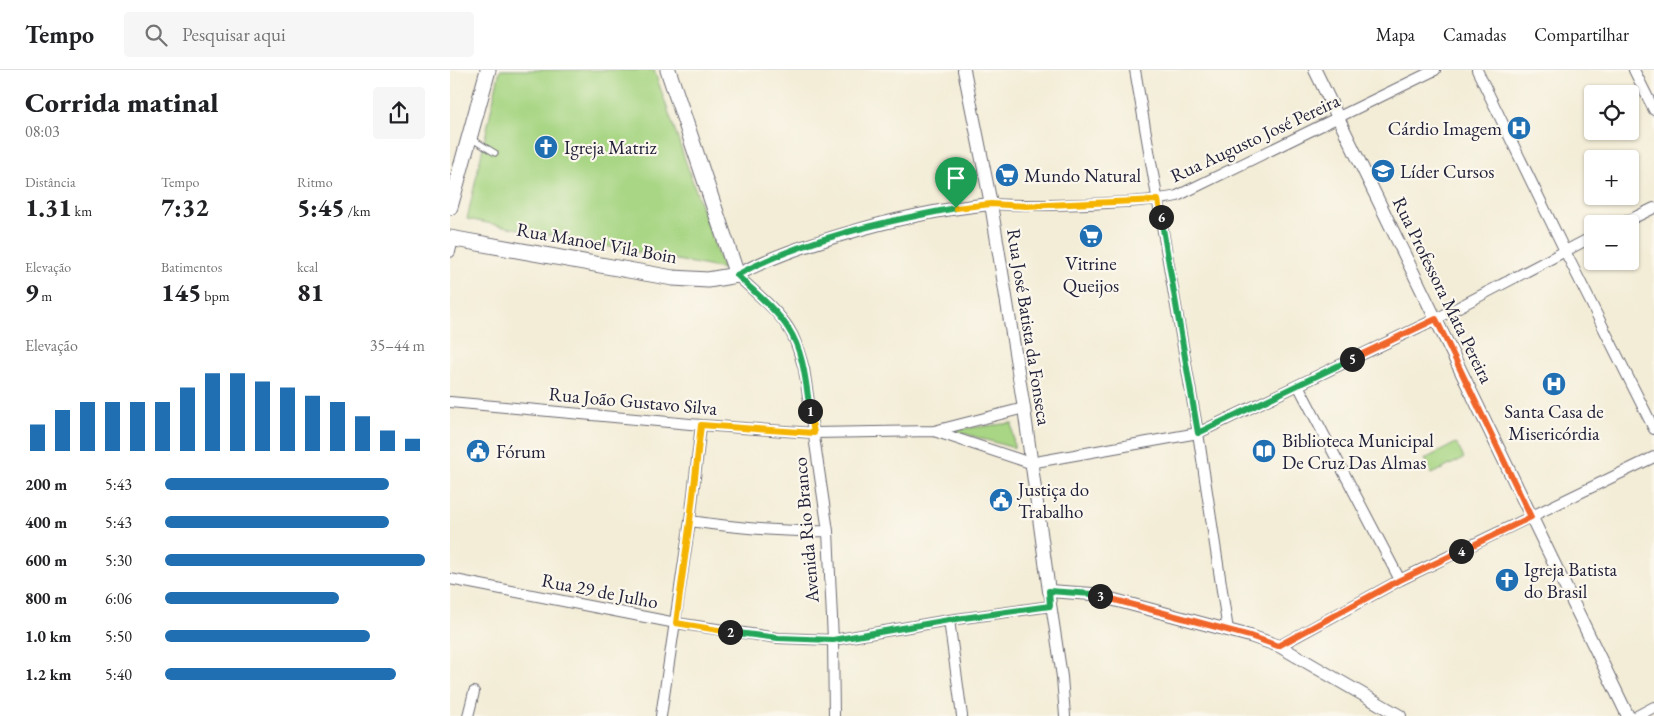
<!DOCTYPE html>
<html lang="pt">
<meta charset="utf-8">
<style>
:root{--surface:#fff;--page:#f6f6f6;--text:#202124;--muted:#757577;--line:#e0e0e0;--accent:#1f6fb2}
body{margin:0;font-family:"EB Garamond",serif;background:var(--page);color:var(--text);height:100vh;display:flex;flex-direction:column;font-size:19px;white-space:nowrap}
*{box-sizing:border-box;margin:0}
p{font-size:16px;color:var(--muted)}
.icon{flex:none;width:28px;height:28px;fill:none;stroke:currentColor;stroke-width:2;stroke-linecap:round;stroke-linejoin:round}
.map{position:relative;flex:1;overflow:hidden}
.sheet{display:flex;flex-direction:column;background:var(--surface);width:450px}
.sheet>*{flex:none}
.controls{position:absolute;left:1134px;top:15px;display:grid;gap:10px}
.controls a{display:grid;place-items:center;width:55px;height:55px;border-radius:5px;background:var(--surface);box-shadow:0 1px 4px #0004;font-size:25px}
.pin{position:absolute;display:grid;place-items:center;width:42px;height:42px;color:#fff;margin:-51px -21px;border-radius:50% 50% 50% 0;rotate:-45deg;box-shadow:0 0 5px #0007}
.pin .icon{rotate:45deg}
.km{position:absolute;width:25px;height:25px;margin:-12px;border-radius:50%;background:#222;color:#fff;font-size:14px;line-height:25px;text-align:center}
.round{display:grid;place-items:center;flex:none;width:52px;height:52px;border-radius:5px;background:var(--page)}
.overview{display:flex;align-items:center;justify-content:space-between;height:85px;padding:0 25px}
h1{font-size:28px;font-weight:800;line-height:38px}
.metrics{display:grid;grid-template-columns:repeat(3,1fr);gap:8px;height:85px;padding:5px 25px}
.metrics div{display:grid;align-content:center}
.metrics b{font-size:25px;font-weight:800}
.metrics small{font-size:14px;font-weight:400}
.metrics p{font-size:14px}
.chart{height:140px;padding:10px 25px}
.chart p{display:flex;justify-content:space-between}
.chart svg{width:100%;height:90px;margin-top:5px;stroke:var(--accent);stroke-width:6}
ul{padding:0 25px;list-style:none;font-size:16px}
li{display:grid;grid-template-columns:80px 60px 1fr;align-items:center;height:38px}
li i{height:12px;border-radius:6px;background:var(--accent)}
header{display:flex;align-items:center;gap:30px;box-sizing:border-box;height:70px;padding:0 25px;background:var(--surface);border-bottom:1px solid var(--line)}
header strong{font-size:24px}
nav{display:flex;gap:28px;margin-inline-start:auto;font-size:18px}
.search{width:350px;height:45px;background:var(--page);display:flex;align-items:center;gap:12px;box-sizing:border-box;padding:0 18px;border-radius:5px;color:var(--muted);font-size:19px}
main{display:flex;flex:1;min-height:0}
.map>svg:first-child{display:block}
</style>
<header>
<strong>Tempo</strong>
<div class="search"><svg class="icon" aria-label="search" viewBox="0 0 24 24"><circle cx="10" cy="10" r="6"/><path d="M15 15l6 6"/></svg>Pesquisar aqui</div>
<nav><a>Mapa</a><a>Camadas</a><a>Compartilhar</a></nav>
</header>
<main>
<section class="sheet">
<div class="overview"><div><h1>Corrida matinal</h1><p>08:03</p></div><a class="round"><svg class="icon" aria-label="share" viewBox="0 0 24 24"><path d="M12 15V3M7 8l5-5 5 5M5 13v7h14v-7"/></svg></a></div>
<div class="metrics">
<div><p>Distância</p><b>1.31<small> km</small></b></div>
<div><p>Tempo</p><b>7:32</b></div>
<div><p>Ritmo</p><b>5:45<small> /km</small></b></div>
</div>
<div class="metrics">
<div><p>Elevação</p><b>9<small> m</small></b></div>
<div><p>Batimentos</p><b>145<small> bpm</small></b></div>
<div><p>kcal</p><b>81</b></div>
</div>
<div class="chart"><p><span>Elevação</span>35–44 m</p>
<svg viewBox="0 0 160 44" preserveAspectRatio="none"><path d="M5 44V31M15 44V24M25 44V20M35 44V20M45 44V20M55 44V20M65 44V13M75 44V6M85 44V6M95 44V10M105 44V13M115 44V17M125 44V20M135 44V27M145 44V34M155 44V38"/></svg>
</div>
<ul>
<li><b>200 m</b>5:43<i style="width:86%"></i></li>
<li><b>400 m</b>5:43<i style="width:86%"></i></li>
<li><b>600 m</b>5:30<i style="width:100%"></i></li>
<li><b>800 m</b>6:06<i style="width:67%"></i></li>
<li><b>1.0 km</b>5:50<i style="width:79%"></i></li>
<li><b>1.2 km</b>5:40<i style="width:89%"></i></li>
</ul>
</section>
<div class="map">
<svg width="1204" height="646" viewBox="0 0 1204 646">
<rect width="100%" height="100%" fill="#fbf7ec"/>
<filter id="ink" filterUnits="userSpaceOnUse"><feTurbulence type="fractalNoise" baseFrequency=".02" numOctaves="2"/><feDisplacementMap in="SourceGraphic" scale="10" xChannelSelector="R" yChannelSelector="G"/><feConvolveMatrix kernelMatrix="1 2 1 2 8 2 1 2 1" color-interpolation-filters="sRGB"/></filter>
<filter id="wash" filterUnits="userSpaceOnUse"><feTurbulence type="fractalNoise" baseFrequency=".0096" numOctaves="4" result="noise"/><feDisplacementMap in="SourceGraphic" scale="20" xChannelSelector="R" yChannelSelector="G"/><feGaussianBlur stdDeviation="1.12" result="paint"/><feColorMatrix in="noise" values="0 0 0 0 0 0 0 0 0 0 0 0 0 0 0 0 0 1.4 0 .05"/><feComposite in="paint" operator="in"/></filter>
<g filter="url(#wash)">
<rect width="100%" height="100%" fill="#f3edd7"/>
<path fill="#a8d684" stroke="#657c60" d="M 50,0 L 204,0 L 273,199 L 17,149 Z
M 562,353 L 564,378 L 502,360 Z
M 1006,373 L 1014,388 L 982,404 L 975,389 Z"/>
</g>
<g filter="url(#ink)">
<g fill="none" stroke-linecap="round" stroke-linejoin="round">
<g stroke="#6b6972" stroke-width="7">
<path id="service" d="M 22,69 L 45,83"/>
</g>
<g stroke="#6b6972" stroke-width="12">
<path id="minor" d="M 685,0 L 748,363 L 778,560
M 1027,0 L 1115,181 L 1204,359
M 1184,0 L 1204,40
M 541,134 C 580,136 619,135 657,133 C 681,132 704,131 727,126 L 985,0
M 1171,154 L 1204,138
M 0,182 L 3,169
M 287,205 C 304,222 326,238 339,259 C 347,271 350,286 354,299 L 378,461 L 383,570 L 384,646
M 848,315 L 950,510
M 0,332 L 251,355 L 364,363 L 484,361 L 574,338
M 484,361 L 580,393 L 748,363 L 986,249 L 1142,167
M 240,451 C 287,458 331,462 378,461
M 0,509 L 226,553 L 328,568 L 383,570 L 499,550 L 601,536
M 599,521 L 612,607 L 615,646
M 499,550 L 512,646
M 829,576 L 950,510 L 1204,387
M 18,646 L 24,622
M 211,646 L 240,451 L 251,355
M 1187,646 L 1204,637"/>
</g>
<g stroke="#6b6972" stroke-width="14">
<path id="tertiary" d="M 514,0 L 541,134 L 574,338 L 599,521 L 642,524 L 800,566 L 829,576 L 950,646
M 865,0 L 1178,646
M 287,205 C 321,187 354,176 391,165 C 440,150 490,139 541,134"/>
</g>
<g stroke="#6b6972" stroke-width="17">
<path id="secondary" d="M 0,137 L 38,0
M 0,168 L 223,208 L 258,210 L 287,205 L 218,0"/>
</g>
<use href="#service" stroke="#fff" stroke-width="5"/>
<use href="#minor" stroke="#fff" stroke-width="10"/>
<use href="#tertiary" stroke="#fff" stroke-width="12"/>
<use href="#secondary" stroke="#fff" stroke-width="15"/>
</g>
</g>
<g fill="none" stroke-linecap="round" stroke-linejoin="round" filter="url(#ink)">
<g stroke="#fff" stroke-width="10">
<path id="split-1" d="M 360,341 C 356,314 354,282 338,258 C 325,238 304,222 287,205 C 354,169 431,152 506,138"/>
</g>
<g stroke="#fff" stroke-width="10">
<path id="split-2" d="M 280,562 L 226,553 L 240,451 L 251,355 L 364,363 L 360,341"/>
</g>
<g stroke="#fff" stroke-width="10">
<path id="split-3" d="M 280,562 L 328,568 L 383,570 L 499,550 L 600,536 L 599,521 L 642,524 L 650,526"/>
</g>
<g stroke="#fff" stroke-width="10">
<path id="split-4" d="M 650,526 L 800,566 L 828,576 L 950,510 L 1011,481"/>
</g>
<g stroke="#fff" stroke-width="10">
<path id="split-5" d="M 902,289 L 986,249 L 1081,447 L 1011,481"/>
</g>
<g stroke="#fff" stroke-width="10">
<path id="split-6" d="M 711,147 L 748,363 L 902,289"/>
</g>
<g stroke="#fff" stroke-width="10">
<path id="split-7" d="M 506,138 L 541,134 L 576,136 L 708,130 L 711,147"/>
</g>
<use href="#split-1" stroke="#22a559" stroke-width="6"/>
<use href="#split-2" stroke="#f5b400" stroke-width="6"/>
<use href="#split-3" stroke="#22a559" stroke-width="6"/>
<use href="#split-4" stroke="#f0652b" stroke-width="6"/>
<use href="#split-5" stroke="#f0652b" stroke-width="6"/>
<use href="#split-6" stroke="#22a559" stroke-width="6"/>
<use href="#split-7" stroke="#f5b400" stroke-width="6"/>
</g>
<defs>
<g id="hospital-disc" transform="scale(1.25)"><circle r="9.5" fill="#1f6fb2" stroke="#fbf7ec"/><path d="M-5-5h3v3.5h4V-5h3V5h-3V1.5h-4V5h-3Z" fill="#fff"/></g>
<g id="church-disc" transform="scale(1.25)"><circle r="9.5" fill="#1f6fb2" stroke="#fbf7ec"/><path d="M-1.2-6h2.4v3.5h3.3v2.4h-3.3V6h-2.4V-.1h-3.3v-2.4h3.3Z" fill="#fff"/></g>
<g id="school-disc" transform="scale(1.25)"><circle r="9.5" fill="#1f6fb2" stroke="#fbf7ec"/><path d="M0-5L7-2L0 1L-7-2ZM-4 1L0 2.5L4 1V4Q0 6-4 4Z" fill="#fff"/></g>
<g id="supermarket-disc" transform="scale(1.25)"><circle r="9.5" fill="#1f6fb2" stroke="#fbf7ec"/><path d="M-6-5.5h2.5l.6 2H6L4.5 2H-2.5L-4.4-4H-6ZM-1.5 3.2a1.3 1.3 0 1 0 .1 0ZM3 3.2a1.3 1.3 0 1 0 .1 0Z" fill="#fff"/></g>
<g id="civic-disc" transform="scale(1.25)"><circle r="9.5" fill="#1f6fb2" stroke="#fbf7ec"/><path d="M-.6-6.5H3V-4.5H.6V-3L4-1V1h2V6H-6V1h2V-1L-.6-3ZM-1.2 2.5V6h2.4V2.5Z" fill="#fff"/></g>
<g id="library-disc" transform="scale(1.25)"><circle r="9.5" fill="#1f6fb2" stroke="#fbf7ec"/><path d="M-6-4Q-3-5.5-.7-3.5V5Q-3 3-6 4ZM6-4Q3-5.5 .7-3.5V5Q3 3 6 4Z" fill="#fff"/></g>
</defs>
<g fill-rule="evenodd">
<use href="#hospital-disc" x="1069" y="58"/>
<use href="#church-disc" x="96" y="77"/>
<use href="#school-disc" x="933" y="101"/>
<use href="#supermarket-disc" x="557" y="105"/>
<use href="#supermarket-disc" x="641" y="166"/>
<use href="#hospital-disc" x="1104" y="314"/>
<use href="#civic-disc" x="28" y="381"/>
<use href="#library-disc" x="814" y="381"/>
<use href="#civic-disc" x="551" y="430"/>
<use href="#church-disc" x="1057" y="510"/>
</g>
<g text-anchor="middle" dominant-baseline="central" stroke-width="4.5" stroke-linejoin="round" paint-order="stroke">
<g font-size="19" fill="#22223b" stroke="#fbf7ec" text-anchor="start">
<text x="1052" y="58" text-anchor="end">Cárdio Imagem</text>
<text x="114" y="77">Igreja Matriz</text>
<text x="950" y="101">Líder Cursos</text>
<text x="574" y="105">Mundo Natural</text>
<text x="641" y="193" text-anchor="middle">Vitrine<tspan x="641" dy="22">Queijos</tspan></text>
<text x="1104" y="341" text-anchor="middle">Santa Casa de<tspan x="1104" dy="22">Misericórdia</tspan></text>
<text x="832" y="370">Biblioteca Municipal<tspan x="832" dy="22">De Cruz Das Almas</tspan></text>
<text x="46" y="381">Fórum</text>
<text x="568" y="419">Justiça do<tspan x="568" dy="22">Trabalho</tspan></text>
<text x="1074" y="499">Igreja Batista<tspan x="1074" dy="22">do Brasil</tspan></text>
</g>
<g font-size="19" fill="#22223b" stroke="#fbf7ec">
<text transform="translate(805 68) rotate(-25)">Rua Augusto José Pereira</text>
<text transform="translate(147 173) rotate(10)">Rua Manoel Vila Boin</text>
<text transform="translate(993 220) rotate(64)">Rua Professora Mata Pereira</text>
<text transform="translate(579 257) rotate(81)">Rua José Batista da Fonseca</text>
<text transform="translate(183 331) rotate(5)">Rua João Gustavo Silva</text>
<text transform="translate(356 460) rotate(-95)">Avenida Rio Branco</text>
<text transform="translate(150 521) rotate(11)">Rua 29 de Julho</text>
</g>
</g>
</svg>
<div class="controls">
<a><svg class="icon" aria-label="locate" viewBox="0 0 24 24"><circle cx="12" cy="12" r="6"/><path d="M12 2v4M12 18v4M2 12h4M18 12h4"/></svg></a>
<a>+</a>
<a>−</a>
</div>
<div class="pin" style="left:506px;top:138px;background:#1e9e55"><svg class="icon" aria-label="arrive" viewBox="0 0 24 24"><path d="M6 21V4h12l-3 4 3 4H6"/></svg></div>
<b class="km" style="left:360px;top:341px">1</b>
<b class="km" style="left:280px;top:562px">2</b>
<b class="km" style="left:650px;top:526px">3</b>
<b class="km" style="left:1011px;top:481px">4</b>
<b class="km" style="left:902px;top:289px">5</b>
<b class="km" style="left:711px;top:147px">6</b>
</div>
</main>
